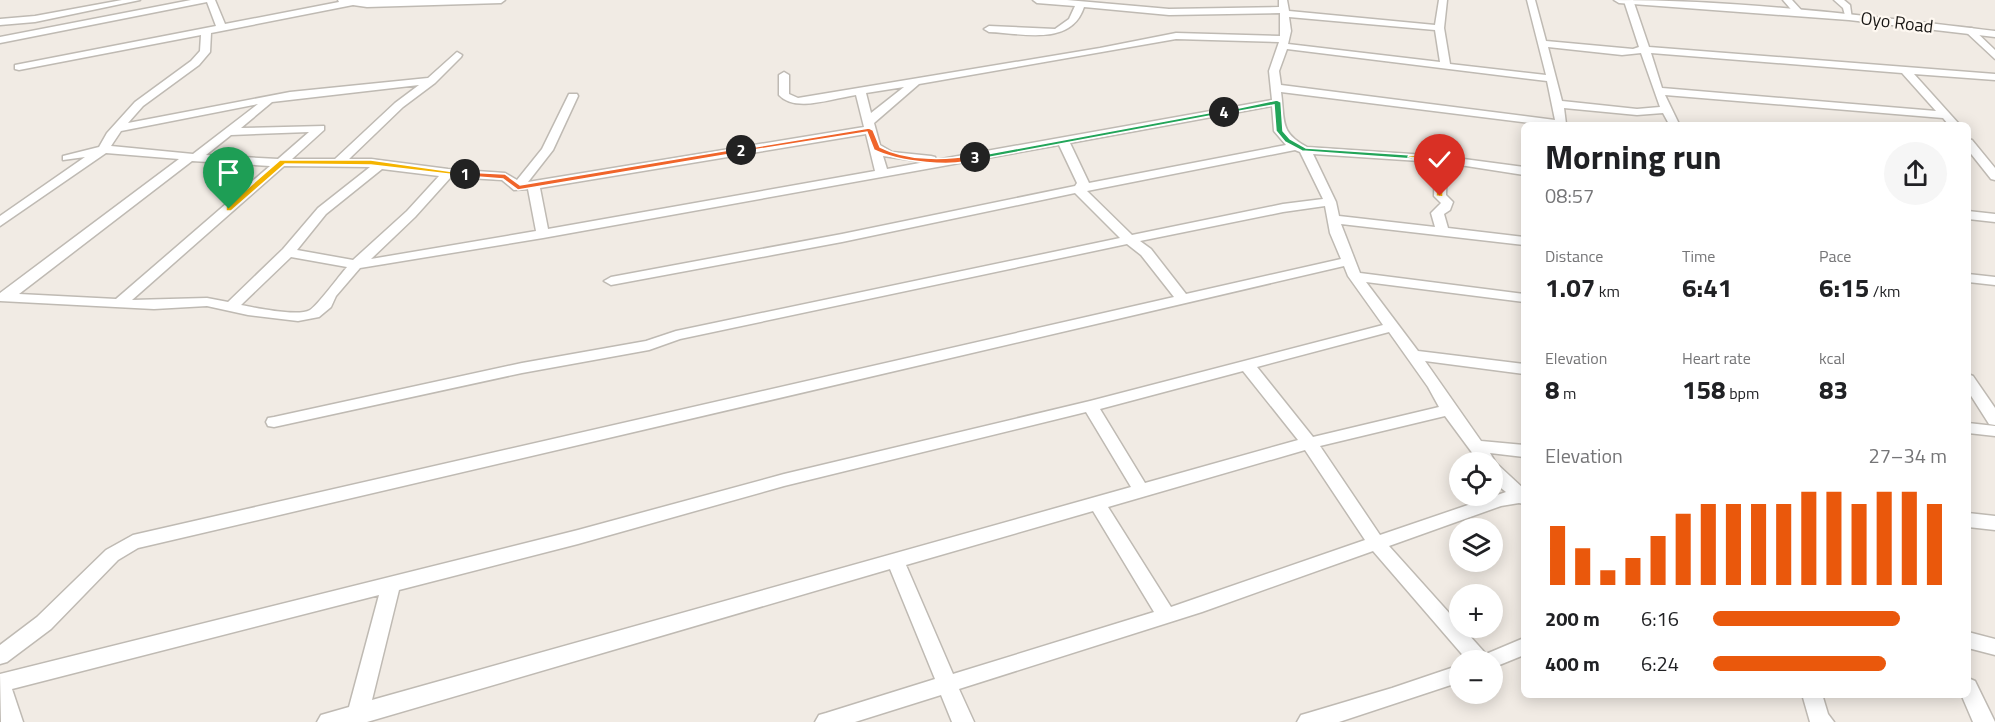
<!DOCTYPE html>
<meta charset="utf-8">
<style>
:root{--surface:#fff;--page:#f6f6f6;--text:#202124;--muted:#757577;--accent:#ea580c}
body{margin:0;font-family:"Titillium Web",sans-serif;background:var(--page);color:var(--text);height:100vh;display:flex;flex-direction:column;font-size:22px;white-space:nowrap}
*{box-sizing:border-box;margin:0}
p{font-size:20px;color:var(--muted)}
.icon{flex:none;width:33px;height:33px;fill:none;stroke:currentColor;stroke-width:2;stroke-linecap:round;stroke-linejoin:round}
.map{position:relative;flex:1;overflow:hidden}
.panel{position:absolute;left:1521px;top:122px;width:450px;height:576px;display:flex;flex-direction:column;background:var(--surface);border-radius:9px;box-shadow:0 3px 15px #0003}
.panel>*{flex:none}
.buttons{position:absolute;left:1449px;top:452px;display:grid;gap:12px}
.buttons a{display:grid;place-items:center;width:54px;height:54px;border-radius:50%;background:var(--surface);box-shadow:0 3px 15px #0003;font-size:30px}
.pin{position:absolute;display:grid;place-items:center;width:51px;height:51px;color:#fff;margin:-62px -26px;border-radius:50% 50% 50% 0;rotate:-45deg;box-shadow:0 0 6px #0007}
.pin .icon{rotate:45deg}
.km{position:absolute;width:30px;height:30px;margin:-15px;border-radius:50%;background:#222;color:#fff;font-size:16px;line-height:30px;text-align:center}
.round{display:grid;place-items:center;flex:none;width:63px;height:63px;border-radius:32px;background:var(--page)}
.overview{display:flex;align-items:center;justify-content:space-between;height:102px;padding:0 24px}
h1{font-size:33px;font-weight:700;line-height:45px}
.stats{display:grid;grid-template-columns:repeat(3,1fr);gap:9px;height:102px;padding:6px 24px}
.stats div{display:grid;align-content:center}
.stats b{font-size:26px;font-weight:700}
.stats small{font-size:16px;font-weight:400}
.stats p{font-size:16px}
.chart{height:168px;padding:12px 24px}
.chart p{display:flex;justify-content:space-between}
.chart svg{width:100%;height:108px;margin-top:6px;stroke:var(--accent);stroke-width:6}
ul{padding:0 24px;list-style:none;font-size:20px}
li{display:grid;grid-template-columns:96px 72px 1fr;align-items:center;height:45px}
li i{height:15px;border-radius:8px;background:var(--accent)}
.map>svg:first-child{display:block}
</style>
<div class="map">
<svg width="1995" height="722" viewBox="0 0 1995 722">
<rect width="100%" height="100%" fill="#f1ebe4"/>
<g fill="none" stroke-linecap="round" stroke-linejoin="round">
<g stroke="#bfbab3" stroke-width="3">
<path id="minor" d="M 122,0 L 140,0 L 35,22 L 0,25 L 0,19 L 35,16 Z
M 191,0 L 215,0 L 225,24 L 339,2 L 338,0 L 505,0 L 501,3 L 367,7 L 353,5 L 211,33 L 210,52 L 199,65 L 143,106 L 128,123 L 290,92 L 428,78 L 457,52 L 462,55 L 461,57 L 435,83 L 403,107 L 349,159 L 371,159 L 448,169 L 505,173 L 517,180 L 542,149 L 569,94 L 577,94 L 578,96 L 553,150 L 528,182 L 864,127 L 856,95 C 834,98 795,113 779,95 L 779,75 L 784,72 L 789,75 L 789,94 L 798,98 L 1100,48 L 1176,33 L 1280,36 L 1280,13 L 1169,15 L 1084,7 C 1071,47 1022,33 989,32 L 984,29 L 989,26 L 1055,29 L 1069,19 L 1075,6 L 1037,3 L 1033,0 L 1067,0 L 1169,9 L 1279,7 L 1279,0 L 1287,0 L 1289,11 L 1435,25 L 1439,0 L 1447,0 L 1444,28 L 1450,64 L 1546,75 L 1527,0 L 1535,0 L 1546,41 L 1633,49 L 1639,47 L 1624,1 L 1633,0 L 1649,47 L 1995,74 L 1995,80 L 1914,74 L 1959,124 L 1948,124 L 1943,118 L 1665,95 L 1679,124 L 1669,124 L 1663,113 L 1637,115 L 1564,108 L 1566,124 L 1539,124 L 1281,92 C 1285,121 1279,132 1307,147 L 1441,156 L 1524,167 L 1524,175 L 1447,163 L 1446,195 L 1453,202 L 1450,210 L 1444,214 L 1448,228 L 1524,237 L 1524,245 L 1341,224 L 1360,273 L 1524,294 L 1524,302 L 1366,282 L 1418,351 L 1524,364 L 1524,374 L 1425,361 L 1481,441 L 1524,445 L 1524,457 L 1490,453 L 1496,463 L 1524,489 L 1524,504 L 1519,503 L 1501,506 L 1389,546 L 1486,654 L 1524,638 L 1524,655 L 1492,668 L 1492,660 L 1467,660 L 1373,551 L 1202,612 L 959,689 L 974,722 L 952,722 L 941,695 L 855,722 L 815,722 L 819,715 L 826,713 L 935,679 L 890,569 L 367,722 L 317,722 L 321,715 L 349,707 L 379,595 L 12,689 L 23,722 L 1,722 L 0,674 L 578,530 L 784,474 L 1090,401 L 1383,325 L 1348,276 L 1344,266 L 138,548 L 118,560 L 51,629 L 7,662 L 0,664 L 0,645 L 37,617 L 106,550 L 133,535 L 1174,297 L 1141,255 L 1127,244 L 680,339 L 649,350 L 522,373 L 274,427 L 268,426 L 266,422 L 268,418 L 274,417 L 522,363 L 646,341 L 676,331 L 1120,238 L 1075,193 L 842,242 L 611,285 L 604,281 L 611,277 L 842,234 L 1075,186 L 1077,183 L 1059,145 L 543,238 L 360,268 L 336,296 L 331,307 L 319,317 L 298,321 L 248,315 L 207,306 L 154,309 L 0,301 L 0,293 L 179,159 L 106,153 L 0,226 L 0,216 L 85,157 L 63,160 L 63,156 L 99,147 L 107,133 L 135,102 L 191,61 L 200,51 L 201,35 L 19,70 L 15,69 L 15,65 L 216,26 L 207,2 L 0,43 L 0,37 ZM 1289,17 L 1435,30 L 1440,62 L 1288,44 L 1291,31 ZM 1176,39 L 1279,42 L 1269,71 L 1272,100 L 936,160 L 935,157 L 931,156 L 892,152 L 880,145 L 874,123 L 919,84 ZM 1548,47 L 1622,55 L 1641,53 L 1660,107 L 1637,109 L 1562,101 ZM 1287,49 L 1547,81 L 1555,120 L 1281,85 L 1279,71 ZM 1651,53 L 1902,73 L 1936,111 L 1662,88 ZM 419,85 L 395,103 L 335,159 L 292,159 L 324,130 L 324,126 L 241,128 L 272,102 ZM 904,87 L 871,113 L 866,93 ZM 258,104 L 193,154 L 111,146 L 121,131 ZM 1272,106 L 1274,131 L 1286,145 L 1089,183 L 1070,143 ZM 309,132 L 278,159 L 206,155 L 231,135 ZM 866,134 L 875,171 L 548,229 L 540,188 ZM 1295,150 L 1300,152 L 1323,199 L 1283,204 L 1132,235 L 1087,191 ZM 1313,154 L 1435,162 L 1434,196 L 1441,203 L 1431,213 L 1435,227 L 1339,216 L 1336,202 ZM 883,156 L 925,162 L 887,169 ZM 192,161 L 270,166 L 116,299 L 19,294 ZM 284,166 L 370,167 L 318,208 L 283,249 L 228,302 L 207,298 L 132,300 ZM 382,169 L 439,176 L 407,211 L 353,260 L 297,250 L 326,214 ZM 451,177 L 502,180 L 514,190 L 528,189 L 536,231 L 371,259 L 415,217 ZM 1325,206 L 1330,233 L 1341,259 L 1186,294 L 1151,249 L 1140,241 L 1283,212 ZM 291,257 L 347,267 C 339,276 318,305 310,310 C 298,317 256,308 241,305 ZM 1389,332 L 1428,387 L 1439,407 L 1313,437 L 1257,367 ZM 1243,371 L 1298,440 L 1145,483 L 1100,409 ZM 1086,412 L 1131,487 L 372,700 L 399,590 L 578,544 L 784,486 ZM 1445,416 L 1479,462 L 1492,462 L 1492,481 L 1506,492 L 1380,535 L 1320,446 ZM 1305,450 L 1365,540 L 1171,607 L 1108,507 ZM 1093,511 L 1154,612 L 953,674 L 906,565 Z
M 1783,0 L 1792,0 L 1803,12 L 1795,14 Z
M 1834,0 L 1844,0 L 1850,5 L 1852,19 L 1846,19 L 1843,8 Z
M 1966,28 L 1972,28 L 1995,50 L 1995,59 L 1966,32 Z
M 1968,139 L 1972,140 L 1995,168 L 1995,180 L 1991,179 L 1968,150 Z
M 1968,211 L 1995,214 L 1995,222 L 1968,219 Z
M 1968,274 L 1995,277 L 1995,285 L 1968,282 Z
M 1968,374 L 1973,376 L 1995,408 L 1995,425 L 1989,424 L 1968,391 Z
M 1968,423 L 1995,426 L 1995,436 L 1968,433 Z
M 1968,513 L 1995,516 L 1995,530 L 1968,527 Z
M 1968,632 L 1995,639 L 1995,655 L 1968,648 Z
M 1460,665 L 1460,682 L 1339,722 L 1297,722 L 1301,715 L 1308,713 L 1392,688 Z
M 1968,678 L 1975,681 L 1995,722 L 1973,722 L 1961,694 L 1968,694 Z
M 1802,694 L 1822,694 L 1828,714 L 1834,722 L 1810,722 Z"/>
</g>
<g stroke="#bfbab3" stroke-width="3">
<path id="tertiary" d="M 1614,0 C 1741,0 1869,16 1995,31 L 1995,37 L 1849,20 L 1619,3 Z"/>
</g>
<use href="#minor" fill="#fff" fill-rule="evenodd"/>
<use href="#tertiary" fill="#fff" fill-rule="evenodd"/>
</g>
<path fill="#f5b400" stroke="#fff" stroke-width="1.5" d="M 280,160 L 371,160 L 469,174 L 465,176 L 371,165 L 285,164 L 231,211 L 226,211 L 226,207 Z"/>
<path fill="#f0652b" stroke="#fff" stroke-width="1.5" d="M 741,148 L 743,152 L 518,190 L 503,179 L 465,176 L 462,174 L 465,172 L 505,174 L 520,185 Z"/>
<path fill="#f0652b" stroke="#fff" stroke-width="1.5" d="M 869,128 L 873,130 L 880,147 C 907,161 945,160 975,155 L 979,157 C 957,170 896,161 874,150 L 867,132 L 741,152 L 737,150 Z"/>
<path fill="#22a559" stroke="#fff" stroke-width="1.5" d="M 1224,110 L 1226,113 L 975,160 L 971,157 Z"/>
<path fill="#22a559" stroke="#fff" stroke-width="1.5" d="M 1277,100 L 1281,102 L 1283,131 L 1290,139 L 1306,148 L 1412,155 L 1416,157 L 1412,159 L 1302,151 L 1285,142 L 1276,131 L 1274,105 L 1224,114 L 1220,112 Z"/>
<path fill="#f5b400" stroke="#fff" stroke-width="1.5" d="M 1409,155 L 1444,158 L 1443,197 L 1436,196 L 1437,161 L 1408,157 Z"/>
<g text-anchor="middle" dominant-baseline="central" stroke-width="4.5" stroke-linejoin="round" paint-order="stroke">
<g font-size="18" fill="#191715" stroke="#fef8f1">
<text transform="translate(1897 22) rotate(7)">Oyo Road</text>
</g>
</g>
</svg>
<div class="buttons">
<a><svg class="icon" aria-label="locate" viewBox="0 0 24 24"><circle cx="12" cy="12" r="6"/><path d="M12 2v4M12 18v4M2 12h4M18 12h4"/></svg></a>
<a><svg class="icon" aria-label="layers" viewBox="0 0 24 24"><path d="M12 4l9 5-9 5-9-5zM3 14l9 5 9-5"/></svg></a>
<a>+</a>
<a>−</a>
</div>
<div class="pin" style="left:229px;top:209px;background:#1e9e55"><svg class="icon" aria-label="arrive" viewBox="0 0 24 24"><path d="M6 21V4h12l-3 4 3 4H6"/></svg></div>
<div class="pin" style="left:1440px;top:196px;background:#d93025"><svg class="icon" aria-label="check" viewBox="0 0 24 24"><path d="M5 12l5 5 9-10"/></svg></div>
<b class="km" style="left:465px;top:174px">1</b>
<b class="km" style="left:741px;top:150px">2</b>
<b class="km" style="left:975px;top:157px">3</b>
<b class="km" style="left:1224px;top:112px">4</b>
<section class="panel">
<div class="overview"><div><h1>Morning run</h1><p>08:57</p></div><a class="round"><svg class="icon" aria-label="share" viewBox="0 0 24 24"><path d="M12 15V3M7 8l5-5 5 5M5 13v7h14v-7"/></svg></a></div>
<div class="stats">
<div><p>Distance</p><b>1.07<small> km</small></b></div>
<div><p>Time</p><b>6:41</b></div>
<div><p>Pace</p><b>6:15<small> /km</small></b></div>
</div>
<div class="stats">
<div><p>Elevation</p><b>8<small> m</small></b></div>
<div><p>Heart rate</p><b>158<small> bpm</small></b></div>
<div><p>kcal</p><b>83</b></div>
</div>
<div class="chart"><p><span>Elevation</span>27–34 m</p>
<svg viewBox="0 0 160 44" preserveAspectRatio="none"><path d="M5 44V20M15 44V29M25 44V38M35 44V33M45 44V24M55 44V15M65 44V11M75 44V11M85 44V11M95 44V11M105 44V6M115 44V6M125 44V11M135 44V6M145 44V6M155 44V11"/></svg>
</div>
<ul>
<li><b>200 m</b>6:16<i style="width:80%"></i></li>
<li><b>400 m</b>6:24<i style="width:74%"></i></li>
</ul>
</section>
</div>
